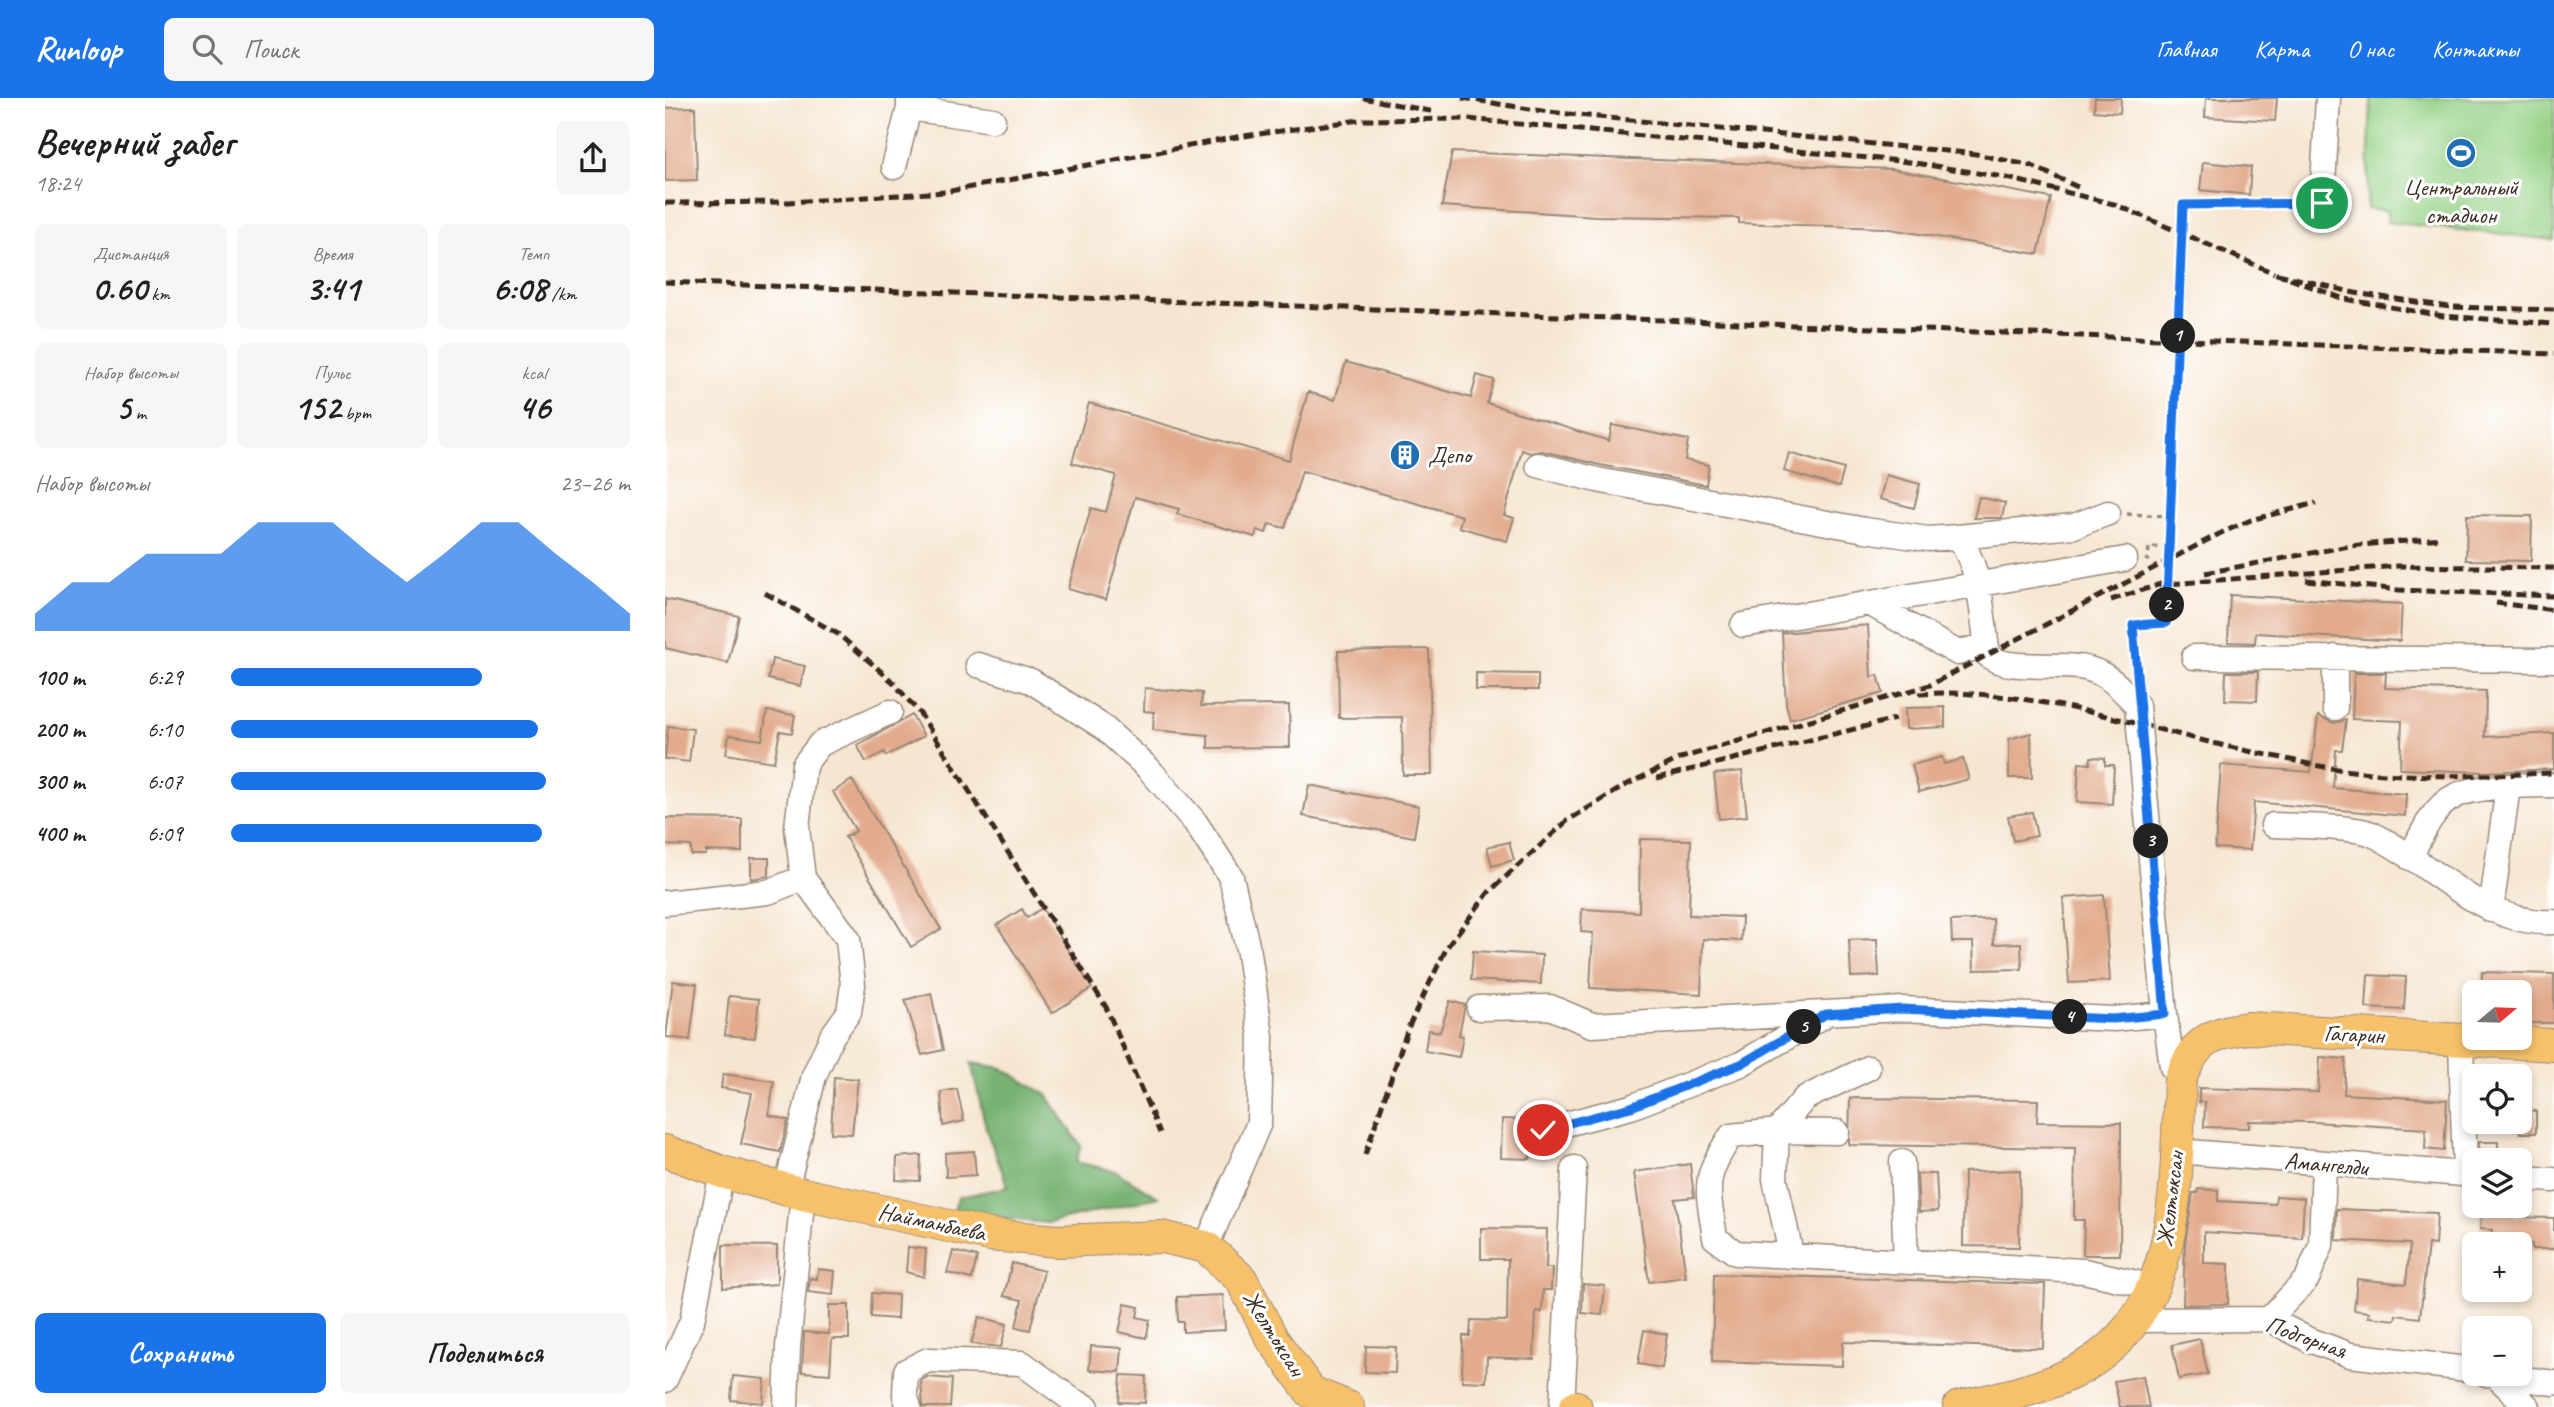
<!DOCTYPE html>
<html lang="ru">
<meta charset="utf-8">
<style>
:root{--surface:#fff;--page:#f6f6f6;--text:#202124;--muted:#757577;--accent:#1a73e8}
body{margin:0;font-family:Caveat,sans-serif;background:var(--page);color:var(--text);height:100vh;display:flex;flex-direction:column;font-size:26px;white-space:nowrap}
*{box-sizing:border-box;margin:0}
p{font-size:23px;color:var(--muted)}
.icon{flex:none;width:38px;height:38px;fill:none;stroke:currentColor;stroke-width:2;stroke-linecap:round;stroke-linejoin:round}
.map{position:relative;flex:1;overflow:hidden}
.side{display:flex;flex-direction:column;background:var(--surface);width:665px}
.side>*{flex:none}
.needle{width:46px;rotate:71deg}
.fabs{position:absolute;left:1797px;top:882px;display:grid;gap:14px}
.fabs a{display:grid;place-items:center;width:70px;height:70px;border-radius:10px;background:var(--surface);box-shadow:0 4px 10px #0003;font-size:35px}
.pin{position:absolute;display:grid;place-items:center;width:60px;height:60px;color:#fff;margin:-30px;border:4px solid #fff;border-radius:50%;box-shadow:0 2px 7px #0007}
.km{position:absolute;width:35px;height:35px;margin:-18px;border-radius:50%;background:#222;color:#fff;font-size:19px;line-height:35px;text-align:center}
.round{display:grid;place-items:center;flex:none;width:74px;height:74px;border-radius:10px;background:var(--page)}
.headline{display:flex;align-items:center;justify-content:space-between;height:119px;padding:0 35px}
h1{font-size:38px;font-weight:700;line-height:52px}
.stats{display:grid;grid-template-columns:repeat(3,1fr);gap:10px;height:119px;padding:7px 35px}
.stats div{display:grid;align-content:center;border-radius:10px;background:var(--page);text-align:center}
.stats b{font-size:35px;font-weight:700}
.stats small{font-size:19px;font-weight:400}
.stats p{font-size:19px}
.chart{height:196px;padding:14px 35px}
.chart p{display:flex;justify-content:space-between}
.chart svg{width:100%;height:126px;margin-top:7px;fill:var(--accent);opacity:.7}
.primary-button{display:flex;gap:14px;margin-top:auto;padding:14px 35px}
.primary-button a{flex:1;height:80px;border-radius:10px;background:var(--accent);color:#fff;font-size:28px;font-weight:700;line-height:80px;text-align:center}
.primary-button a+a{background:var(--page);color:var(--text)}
ul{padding:0 35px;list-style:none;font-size:23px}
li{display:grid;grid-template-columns:112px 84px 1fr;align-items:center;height:52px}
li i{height:18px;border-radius:9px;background:var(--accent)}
header{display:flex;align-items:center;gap:42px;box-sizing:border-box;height:98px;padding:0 35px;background:var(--accent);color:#fff}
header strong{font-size:33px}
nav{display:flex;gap:38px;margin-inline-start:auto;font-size:24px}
.search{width:490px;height:63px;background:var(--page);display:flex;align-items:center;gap:18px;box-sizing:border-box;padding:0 24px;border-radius:10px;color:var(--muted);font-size:26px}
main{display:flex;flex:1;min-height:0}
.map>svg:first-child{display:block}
</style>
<header>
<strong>Runloop</strong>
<div class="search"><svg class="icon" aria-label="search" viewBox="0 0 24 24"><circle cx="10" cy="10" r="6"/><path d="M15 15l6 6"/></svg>Поиск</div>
<nav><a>Главная</a><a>Карта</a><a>О нас</a><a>Контакты</a></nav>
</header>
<main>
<section class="side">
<div class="headline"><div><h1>Вечерний забег</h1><p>18:24</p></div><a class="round"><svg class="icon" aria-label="share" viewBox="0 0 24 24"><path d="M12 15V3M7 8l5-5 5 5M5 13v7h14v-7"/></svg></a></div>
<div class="stats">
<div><p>Дистанция</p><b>0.60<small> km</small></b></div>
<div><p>Время</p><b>3:41</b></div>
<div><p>Темп</p><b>6:08<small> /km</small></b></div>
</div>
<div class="stats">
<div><p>Набор высоты</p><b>5<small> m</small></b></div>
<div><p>Пульс</p><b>152<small> bpm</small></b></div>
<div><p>kcal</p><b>46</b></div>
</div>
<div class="chart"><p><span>Набор высоты</span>23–26 m</p>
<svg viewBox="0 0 160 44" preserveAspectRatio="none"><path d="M0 44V38L10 27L20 27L30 17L40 17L50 17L60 6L70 6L80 6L90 17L100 27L110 17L120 6L130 6L140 17L150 27L160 38V44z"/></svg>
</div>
<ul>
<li><b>100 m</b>6:29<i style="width:63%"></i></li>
<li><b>200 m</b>6:10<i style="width:77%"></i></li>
<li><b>300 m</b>6:07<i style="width:79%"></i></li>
<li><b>400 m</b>6:09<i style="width:78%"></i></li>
</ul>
<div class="primary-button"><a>Сохранить</a><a>Поделиться</a></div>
</section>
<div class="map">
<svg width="1889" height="1309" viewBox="0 0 1889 1309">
<rect width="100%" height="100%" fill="#fff"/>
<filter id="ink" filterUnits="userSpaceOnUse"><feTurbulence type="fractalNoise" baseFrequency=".0143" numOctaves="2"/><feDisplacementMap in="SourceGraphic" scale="14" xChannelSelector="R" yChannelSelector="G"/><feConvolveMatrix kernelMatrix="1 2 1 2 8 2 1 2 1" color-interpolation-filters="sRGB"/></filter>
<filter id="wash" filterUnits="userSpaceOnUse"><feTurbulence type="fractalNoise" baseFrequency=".00686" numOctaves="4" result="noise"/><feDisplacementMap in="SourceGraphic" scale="28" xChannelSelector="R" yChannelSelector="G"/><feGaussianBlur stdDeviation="1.57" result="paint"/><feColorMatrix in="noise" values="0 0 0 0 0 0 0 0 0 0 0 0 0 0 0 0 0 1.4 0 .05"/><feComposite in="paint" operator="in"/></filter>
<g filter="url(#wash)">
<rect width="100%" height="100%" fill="#f6e6d1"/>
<path fill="#94d085" stroke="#687d52" stroke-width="2" d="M 1706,0 L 1889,0 L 1889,142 L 1722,124 L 1722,113 L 1702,111 Z"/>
<path fill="#77b272" stroke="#596e48" stroke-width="2" d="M 306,965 L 337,970 L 382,997 L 416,1048 L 411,1064 L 450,1073 L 493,1099 L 383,1125 L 288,1116 L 293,1099 L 343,1089 L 322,1034 Z"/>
<g id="blocks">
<path fill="#e2ab8d" d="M 1430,0 L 1456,0 L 1455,15 L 1429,13 Z
M 1541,0 L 1612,0 L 1610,23 L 1540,19 Z
M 30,9 L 32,82 L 0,83 L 0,10 Z
M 787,54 L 1227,71 L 1386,100 L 1373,156 L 1219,130 L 1074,125 L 1074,120 L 931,118 L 777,108 Z
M 1538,64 L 1586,69 L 1584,97 L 1535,92 Z
M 681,264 L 806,300 L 812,277 L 829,282 L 822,305 L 944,343 L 947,327 L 1023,342 L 1020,362 L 1044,367 L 1041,387 L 935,367 L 877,353 L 865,355 L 857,352 L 839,417 L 849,420 L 842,443 L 794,429 L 797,418 L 637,373 L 620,430 L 604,426 L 601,435 L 592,432 L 590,439 L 512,416 L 514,411 L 470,399 L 441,502 L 403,491 L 426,410 L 441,414 L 451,377 L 407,365 L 424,305 L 624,362 L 643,294 L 670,302 Z
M 1124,355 L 1179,371 L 1174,389 L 1119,373 Z
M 1221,377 L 1255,386 L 1249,410 L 1215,401 Z
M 1314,399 L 1340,405 L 1337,420 L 1309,420 Z
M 1802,417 L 1867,418 L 1866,463 L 1801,462 Z
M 1565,497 L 1737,506 L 1735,543 L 1591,535 L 1590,545 L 1563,544 Z
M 0,501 L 74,518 L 63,565 L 0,550 Z
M 1203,527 L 1206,579 L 1213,577 L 1218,595 L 1125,621 L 1121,606 L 1117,535 Z
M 764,551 L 767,677 L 738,677 L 737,619 L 674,620 L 673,553 Z
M 107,561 L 140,568 L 135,588 L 103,581 Z
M 1561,574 L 1593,574 L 1592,603 L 1560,602 Z
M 811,575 L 873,576 L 873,592 L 811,592 Z
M 1689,575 L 1721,575 L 1720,590 L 1821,593 L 1820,639 L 1889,635 L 1889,671 L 1818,674 L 1735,671 L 1737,623 L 1687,621 Z
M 480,590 L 537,595 L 536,608 L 624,607 L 625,649 L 543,650 L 543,637 L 488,632 L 489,614 L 479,613 Z
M 1280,609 L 1280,629 L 1241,631 L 1240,610 Z
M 102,613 L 130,617 L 127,635 L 115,633 L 109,664 L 61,656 L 64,637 L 97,642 Z
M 247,617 L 259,638 L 221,658 L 219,654 L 201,664 L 192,647 Z
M 1653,618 L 1669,625 L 1681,622 L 1677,652 L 1671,652 L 1668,690 L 1741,696 L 1740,718 L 1589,704 L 1585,752 L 1550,750 L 1556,667 L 1646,674 Z
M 3,628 L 28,631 L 24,664 L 0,661 Z
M 1366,635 L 1367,680 L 1344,680 L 1344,641 Z
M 1277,659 L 1279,666 L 1298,661 L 1304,681 L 1254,694 L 1247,667 Z
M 1426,659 L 1440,660 L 1440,667 L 1449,667 L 1447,706 L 1412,704 L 1414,665 L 1425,666 Z
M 1077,673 L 1082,718 L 1054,721 L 1049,676 Z
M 187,682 L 276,831 L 246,849 L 180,739 L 191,733 L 168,694 Z
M 644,687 L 754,708 L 749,739 L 638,718 Z
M 1367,714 L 1372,738 L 1348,743 L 1343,718 Z
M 0,720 L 77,721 L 77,754 L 41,753 L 41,757 L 26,757 L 26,748 L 0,747 Z
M 975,741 L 1026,742 L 1024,817 L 1077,819 L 1076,843 L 1038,841 L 1036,896 L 925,890 L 928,835 L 916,834 L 917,811 L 974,814 Z
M 844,744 L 849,762 L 827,768 L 822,749 Z
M 86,760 L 104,760 L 104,778 L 86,781 Z
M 1439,797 L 1445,883 L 1404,885 L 1398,800 Z
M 377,810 L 427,890 L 387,915 L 332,827 L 357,811 L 362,820 Z
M 1328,821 L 1329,846 L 1356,845 L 1357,871 L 1309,872 L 1308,844 L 1287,844 L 1286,823 Z
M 1212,841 L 1214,878 L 1186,879 L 1184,842 Z
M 808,853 L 877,857 L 876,886 L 806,882 Z
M 1817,874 L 1889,876 L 1889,925 L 1855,925 L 1855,894 L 1817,894 Z
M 1703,877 L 1741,879 L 1739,912 L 1701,910 Z
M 8,883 L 32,886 L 25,942 L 1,939 Z
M 266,895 L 278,952 L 257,957 L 240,902 Z
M 64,898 L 94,901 L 90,940 L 60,937 Z
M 785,903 L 800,907 L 794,937 L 798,938 L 794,959 L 760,953 L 763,932 L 775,934 Z
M 1655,959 L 1681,961 L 1679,996 L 1782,1002 L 1779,1053 L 1760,1051 L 1761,1031 L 1649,1024 L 1584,1023 L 1584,1030 L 1539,1029 L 1540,1004 L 1534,1004 L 1534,990 L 1653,994 Z
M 58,976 L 109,983 L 104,1017 L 123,1022 L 115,1054 L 76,1046 L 87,995 L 56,990 Z
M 169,979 L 193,981 L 187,1036 L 166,1035 Z
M 292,991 L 299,1023 L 278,1028 L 276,994 Z
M 1185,1000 L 1373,1002 L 1372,1024 L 1456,1025 L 1455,1157 L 1418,1157 L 1419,1122 L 1409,1122 L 1410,1050 L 1184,1047 Z
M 1855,1012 L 1871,1013 L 1871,1035 L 1855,1035 Z
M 837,1021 L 866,1022 L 865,1061 L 836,1060 Z
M 1814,1044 L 1833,1044 L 1833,1059 L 1814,1059 Z
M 309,1053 L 311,1077 L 281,1079 L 280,1055 Z
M 256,1057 L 255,1083 L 231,1082 L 232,1059 Z
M 1025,1066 L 1029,1099 L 1010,1101 L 1021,1179 L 984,1184 L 969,1074 Z
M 1355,1072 L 1354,1149 L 1298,1148 L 1299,1074 Z
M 1252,1076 L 1271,1076 L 1273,1113 L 1254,1114 Z
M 1533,1091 L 1553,1092 L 1553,1103 L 1610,1106 L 1611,1098 L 1639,1100 L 1637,1140 L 1539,1134 L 1539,1165 L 1564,1166 L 1563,1206 L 1518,1207 L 1520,1145 L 1528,1095 L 1532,1095 Z
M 1817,1108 L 1850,1108 L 1849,1119 L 1889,1120 L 1889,1151 L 1867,1151 L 1867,1146 L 1826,1146 L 1827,1132 L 1815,1131 Z
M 1672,1111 L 1772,1115 L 1770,1147 L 1763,1146 L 1755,1220 L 1731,1217 L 1730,1222 L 1703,1219 L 1704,1214 L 1689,1212 L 1692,1181 L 1741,1186 L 1745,1146 L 1671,1142 Z
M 816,1130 L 882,1131 L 881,1170 L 887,1170 L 886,1192 L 878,1192 L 877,1214 L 871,1213 L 869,1261 L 822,1259 L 821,1284 L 797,1283 L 798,1238 L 805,1238 L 806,1222 L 842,1223 L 843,1161 L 816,1161 Z
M 58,1147 L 112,1148 L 112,1186 L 58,1190 Z
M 243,1149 L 261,1151 L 259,1179 L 241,1174 Z
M 288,1153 L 312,1159 L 307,1181 L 282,1175 Z
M 347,1165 L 379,1173 L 365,1232 L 351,1229 L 357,1202 L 339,1198 Z
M 153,1171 L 170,1173 L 168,1197 L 143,1194 L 145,1180 L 152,1181 Z
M 1049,1176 L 1380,1186 L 1378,1250 L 1178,1244 L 1177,1268 L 1047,1264 Z
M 918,1186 L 940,1188 L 937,1217 L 917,1215 Z
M 207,1195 L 233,1197 L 232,1221 L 206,1219 Z
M 558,1197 L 560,1232 L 518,1234 L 518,1224 L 513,1224 L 512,1199 Z
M 460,1206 L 474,1209 L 472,1219 L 485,1222 L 481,1240 L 454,1234 Z
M 164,1207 L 184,1207 L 184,1241 L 167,1241 L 165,1276 L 137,1274 L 139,1234 L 164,1236 Z
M 314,1219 L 342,1226 L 336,1249 L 306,1246 Z
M 979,1232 L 1002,1236 L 997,1270 L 973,1266 Z
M 1535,1241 L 1543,1276 L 1514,1281 L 1507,1247 Z
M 426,1248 L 457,1250 L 455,1274 L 424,1272 Z
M 701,1248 L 731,1249 L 730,1275 L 700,1274 Z
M 456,1277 L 481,1278 L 480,1305 L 454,1304 Z
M 68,1278 L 100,1281 L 98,1305 L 66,1302 Z
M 1478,1278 L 1484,1309 L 1455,1309 L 1449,1283 Z
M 262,1279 L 287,1281 L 285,1309 L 258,1309 L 256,1282 Z"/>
</g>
</g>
<g filter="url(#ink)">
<use href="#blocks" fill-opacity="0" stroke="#988878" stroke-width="2"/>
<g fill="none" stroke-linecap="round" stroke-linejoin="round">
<g stroke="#988878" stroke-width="27">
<path id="minor" d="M 244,10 L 328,22
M 229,69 L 244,10 L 244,0
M 1657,105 L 1663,0
M 873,367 L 932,382 L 1200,432 L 1263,441 L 1292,439 C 1317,468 1317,521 1323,557 C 1341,575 1397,563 1424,571 C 1445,577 1457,592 1472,607 L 1500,916
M 1292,439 L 1409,428 L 1443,415
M 1204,505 L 1293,555 L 1321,547
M 1078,527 L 1460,461
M 1529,559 L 1889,562
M 313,567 L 366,583 L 438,629 L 483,670 L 530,724 L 566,779 L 584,855 L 596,938 L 594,1025 L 541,1149
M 1670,610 L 1670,559
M 1608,727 C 1630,728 1693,728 1709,737 C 1768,766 1818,828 1889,824
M 1745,760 C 1756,738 1767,709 1790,698 C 1812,687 1864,687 1889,687
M 0,805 L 103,794 L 138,780
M 1826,812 L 1843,688
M 814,910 L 885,909 L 927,927 L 1237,911 L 1449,921 L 1500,916 L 1507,969 L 1515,982
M 1796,943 L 1800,1077
M 878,1032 L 966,1009 L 1076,966 L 1158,918
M 1172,1034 L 1112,1033 L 1066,1038 C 1036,1081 1043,1091 1050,1140 L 1071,1155 L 1419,1173 L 1489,1189
M 1512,1053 L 1810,1077
M 1237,1064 L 1241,1163
M 1855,1080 L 1889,1082
M 121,1092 L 149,978 L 167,938 L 184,914 L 188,887 L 183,841 L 138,780 L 132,730 L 139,667 L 155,646 L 225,614
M 1126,1156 L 1110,1081 L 1112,1033 L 1140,1000 L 1203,970
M 1604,1221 L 1642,1181 L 1656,1147 L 1659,1065
M 1472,1222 L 1604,1221 L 1642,1241 L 1685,1257 L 1810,1272
M 1821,1276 L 1889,1285
M 1832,1279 L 1863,1309
M 0,1282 L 27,1223 L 57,1074
M 121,1309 L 123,1249 L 138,1096
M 244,1309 L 240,1297 L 241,1273 L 263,1262 L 357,1265 L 407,1302 L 422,1309
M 897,1309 L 909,1070"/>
</g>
<g stroke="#988878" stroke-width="34">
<path id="major" d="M 0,1053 L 57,1074 L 138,1096 L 325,1137 L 392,1143 L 497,1139 L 541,1149 L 576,1181 L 608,1242 L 646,1294 L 683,1309
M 910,1309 L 911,1309
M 1294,1309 C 1330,1301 1368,1293 1401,1278 C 1519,1224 1510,1092 1515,982 C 1529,945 1544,934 1584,930 L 1889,947"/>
</g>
<path stroke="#988878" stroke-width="3.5" stroke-dasharray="5 5" stroke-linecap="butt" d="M 1518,107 L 1639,106
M 1462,416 L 1505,418
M 1480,461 L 1483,462 L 1484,449 L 1504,450
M 1470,577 L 1468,527 L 1501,525"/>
<use href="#minor" stroke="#fff" stroke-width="24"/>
<use href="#major" stroke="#f6c16b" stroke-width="32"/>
<path stroke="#3b2a1e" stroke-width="5" stroke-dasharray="10 5" stroke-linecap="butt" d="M 698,0 L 770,14
M 797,0 L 883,14 L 1311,56 L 1367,68 L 1417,91
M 0,105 L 124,104 L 280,94 L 572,39 L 695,22 L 803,21 L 1244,64 L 1338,79 L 1449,106 L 1609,175
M 0,184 L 1889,256
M 1889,212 L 1785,209 L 1690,195 L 1609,175 L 1679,201 L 1778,218 L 1889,226
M 1540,475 L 1684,448 L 1777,440
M 1641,482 L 1734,492 L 1889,498
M 1491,487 L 1733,468 L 1889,470
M 100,495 L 173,536 L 228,584 L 256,617 L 441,909 L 495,1035
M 1446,502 L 1499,485
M 1831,505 L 1889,512
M 1254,596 C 1373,588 1487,635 1603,657 C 1631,663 1659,670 1687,673 C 1754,681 1822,677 1889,675
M 992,680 L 1230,621
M 700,1057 L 743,930 L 782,849 L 824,794 L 902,723 L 961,687 L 1016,660 L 1265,587 L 1554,436 L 1586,422 L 1651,405"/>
<path stroke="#988878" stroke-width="3.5" stroke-dasharray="5 5" stroke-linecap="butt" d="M 1501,525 L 1518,107"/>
</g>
</g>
<g fill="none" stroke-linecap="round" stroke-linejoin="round" filter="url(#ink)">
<g stroke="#fff" stroke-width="14">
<path id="route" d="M 878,1032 L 966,1009 L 1076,966 L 1161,916 L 1237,911 L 1448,921 L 1500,916 L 1468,527 L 1501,525 L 1518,107 L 1657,105"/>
</g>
<use href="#route" stroke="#1a73e8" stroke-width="9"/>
</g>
<defs>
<g id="stadium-disc" transform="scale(1.575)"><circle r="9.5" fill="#1f6fb2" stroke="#fff"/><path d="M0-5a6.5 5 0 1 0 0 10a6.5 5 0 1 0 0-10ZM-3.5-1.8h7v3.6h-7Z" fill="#fff"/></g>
<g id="building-disc" transform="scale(1.575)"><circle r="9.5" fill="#1f6fb2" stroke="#fff"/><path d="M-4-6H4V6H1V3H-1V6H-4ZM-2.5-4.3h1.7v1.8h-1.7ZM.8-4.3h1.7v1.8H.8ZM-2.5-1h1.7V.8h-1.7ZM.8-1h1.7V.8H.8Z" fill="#fff"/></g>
</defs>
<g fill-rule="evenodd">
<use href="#stadium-disc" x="1796" y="55"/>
<use href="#building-disc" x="740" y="357"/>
</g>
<g text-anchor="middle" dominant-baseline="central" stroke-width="6" stroke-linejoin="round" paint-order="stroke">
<g font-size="24" fill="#3b2a1e" stroke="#fff">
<text x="1796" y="89">Центральный<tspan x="1796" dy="28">стадион</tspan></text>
<text x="763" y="357" text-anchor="start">Депо</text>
</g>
<g font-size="24" fill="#3b2a1e" stroke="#fff">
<text transform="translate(1689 936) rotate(3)">Гагарин</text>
<text transform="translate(1661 1066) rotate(5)">Амангелди</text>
<text transform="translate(1505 1101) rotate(-83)">Желтоксан</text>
<text transform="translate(267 1124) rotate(12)">Найманбаева</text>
<text transform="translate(609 1235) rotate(58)">Желтоксан</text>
<text transform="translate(1641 1239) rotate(20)">Подгорная</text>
</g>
</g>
</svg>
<div class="fabs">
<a><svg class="needle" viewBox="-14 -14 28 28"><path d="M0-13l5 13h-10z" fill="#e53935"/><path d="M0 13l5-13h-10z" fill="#757577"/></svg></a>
<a><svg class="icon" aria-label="locate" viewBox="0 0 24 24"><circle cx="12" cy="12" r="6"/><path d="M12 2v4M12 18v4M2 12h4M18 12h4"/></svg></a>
<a><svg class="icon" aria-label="layers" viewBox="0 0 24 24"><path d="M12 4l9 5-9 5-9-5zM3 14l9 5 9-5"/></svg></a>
<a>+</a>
<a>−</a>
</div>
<div class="pin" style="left:1657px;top:105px;background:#1e9e55"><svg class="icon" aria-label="arrive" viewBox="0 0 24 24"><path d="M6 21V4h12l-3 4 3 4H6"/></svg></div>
<div class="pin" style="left:878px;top:1032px;background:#d93025"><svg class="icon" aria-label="check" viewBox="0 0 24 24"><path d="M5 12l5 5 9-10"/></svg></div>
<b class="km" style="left:1513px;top:238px">1</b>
<b class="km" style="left:1502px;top:507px">2</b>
<b class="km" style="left:1486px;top:743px">3</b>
<b class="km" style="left:1405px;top:919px">4</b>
<b class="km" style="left:1139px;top:929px">5</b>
</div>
</main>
